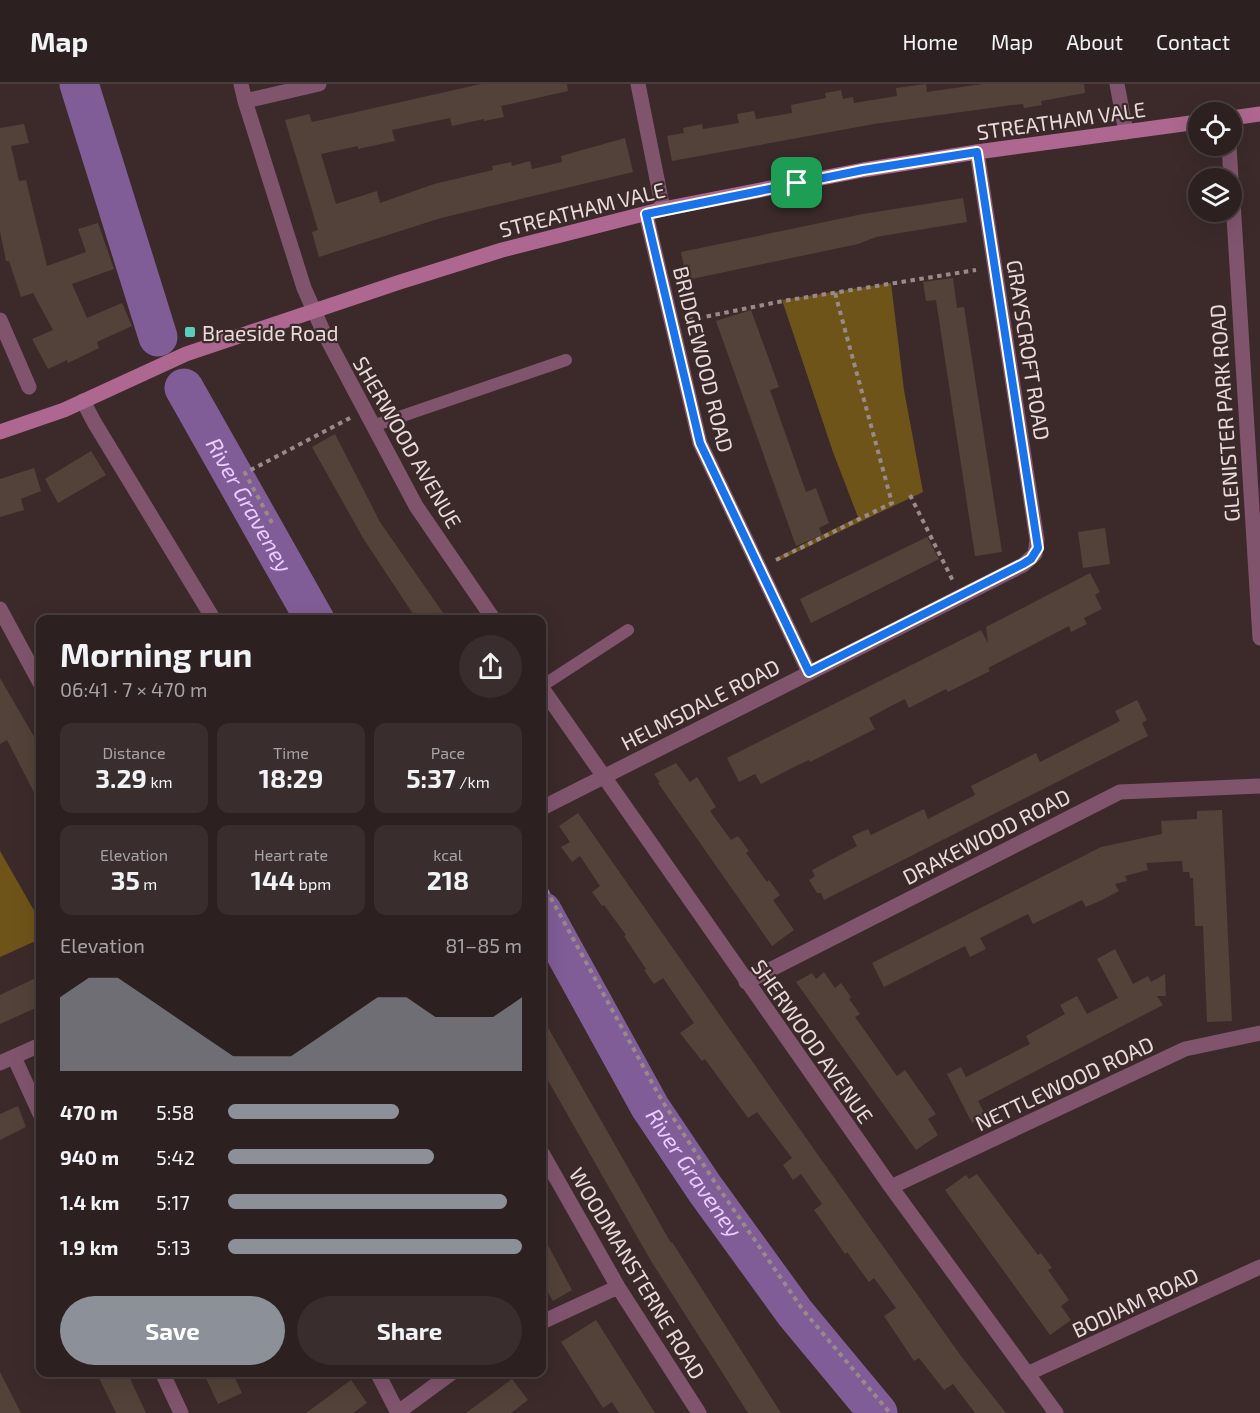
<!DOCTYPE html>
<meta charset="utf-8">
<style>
:root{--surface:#2d2020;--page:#392d2d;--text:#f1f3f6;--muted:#a7a3a5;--line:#483e3e;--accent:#8c9099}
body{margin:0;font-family:"Exo 2",sans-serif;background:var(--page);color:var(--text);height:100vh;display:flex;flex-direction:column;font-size:22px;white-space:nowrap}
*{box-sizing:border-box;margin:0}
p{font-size:20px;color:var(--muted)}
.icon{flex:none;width:33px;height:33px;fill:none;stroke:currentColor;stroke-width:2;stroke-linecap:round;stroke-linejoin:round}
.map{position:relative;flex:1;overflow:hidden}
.drawer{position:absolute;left:36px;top:531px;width:510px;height:762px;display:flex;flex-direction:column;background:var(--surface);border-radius:12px;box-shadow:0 6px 24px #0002,0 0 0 2px var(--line)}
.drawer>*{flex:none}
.fabs{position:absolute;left:1188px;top:18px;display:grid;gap:12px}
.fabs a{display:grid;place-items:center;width:54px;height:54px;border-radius:50%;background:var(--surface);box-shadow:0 6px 24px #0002,0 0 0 2px var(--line);font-size:30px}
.pin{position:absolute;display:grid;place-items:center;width:51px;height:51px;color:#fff;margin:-26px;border-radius:12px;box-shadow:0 3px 9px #0006}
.round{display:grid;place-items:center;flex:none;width:63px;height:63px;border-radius:32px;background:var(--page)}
.overview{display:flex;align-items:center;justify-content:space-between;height:102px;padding:0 24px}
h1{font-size:33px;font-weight:700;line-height:45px}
.figures{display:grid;grid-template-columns:repeat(3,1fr);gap:9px;height:102px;padding:6px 24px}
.figures div{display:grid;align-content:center;border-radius:12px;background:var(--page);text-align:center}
.figures b{font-size:26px;font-weight:700}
.figures small{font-size:16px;font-weight:400}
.figures p{font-size:16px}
.chart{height:168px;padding:12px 24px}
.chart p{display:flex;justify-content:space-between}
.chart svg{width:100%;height:108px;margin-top:6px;fill:var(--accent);opacity:.7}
.button{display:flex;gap:12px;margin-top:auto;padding:12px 24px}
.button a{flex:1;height:69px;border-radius:36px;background:var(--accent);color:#fff;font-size:24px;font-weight:700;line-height:69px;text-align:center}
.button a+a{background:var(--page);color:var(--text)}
ul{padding:0 24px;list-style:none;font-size:20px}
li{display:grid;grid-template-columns:96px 72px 1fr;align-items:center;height:45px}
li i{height:15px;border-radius:8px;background:var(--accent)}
header{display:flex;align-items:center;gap:36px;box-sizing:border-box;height:84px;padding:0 30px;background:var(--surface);border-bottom:2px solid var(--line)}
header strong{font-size:28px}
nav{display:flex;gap:33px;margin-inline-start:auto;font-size:21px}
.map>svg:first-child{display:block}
</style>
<header>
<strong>Map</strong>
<nav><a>Home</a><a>Map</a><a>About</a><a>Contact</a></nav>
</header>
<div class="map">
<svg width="1260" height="1329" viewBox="0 0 1260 1329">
<rect width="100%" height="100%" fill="#3c2a2a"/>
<path fill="#6f5419" d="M 891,199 L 904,306 L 923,408 L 780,476 L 778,473 L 858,433 L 833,368 L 782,216 Z
M 0,767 L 40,837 L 40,855 L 0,873 Z"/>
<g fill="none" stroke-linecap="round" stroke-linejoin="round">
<g stroke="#805d96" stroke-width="39">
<path d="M 79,0 L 158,253"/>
<path id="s1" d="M 184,304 L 315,536"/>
<path id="s2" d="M 542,827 L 650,1023 L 705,1105 L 795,1229 L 878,1329"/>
</g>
</g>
<path fill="#524239" d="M 481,0 L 567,0 L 568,7 L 501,22 L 504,33 L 484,37 L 484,35 L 452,42 L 450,34 L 392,46 L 395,57 L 358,65 L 358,62 L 321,70 L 336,120 L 377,107 L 380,119 L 434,100 L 493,86 L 492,82 L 511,78 L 512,82 L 530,77 L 532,85 L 562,78 L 561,72 L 625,54 L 633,88 L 441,134 L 319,173 L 312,148 L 318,146 L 285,36 L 309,30 L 312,38 Z
M 926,0 L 927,8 L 983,0 L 1084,0 L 1085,9 L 1041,17 L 1042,21 L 1024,24 L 1023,20 L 1012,21 L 874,40 L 672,77 L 667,52 L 684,49 L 683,44 L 702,40 L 703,45 L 739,39 L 737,30 L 754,27 L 756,35 L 792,29 L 791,21 L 826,14 L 825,9 L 841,6 L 843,15 L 853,13 L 854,19 L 897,12 L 896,4 Z
M 24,40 L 29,59 L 11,62 L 19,97 L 26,96 L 47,182 L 86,168 L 78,145 L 98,139 L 114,185 L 72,200 L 87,234 L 122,219 L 132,242 L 97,258 L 99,264 L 68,279 L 67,276 L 48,285 L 32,255 L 53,246 L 33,209 L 21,213 L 9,177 L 6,177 L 0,147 L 0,44 Z
M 963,114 L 967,138 L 876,153 L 858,160 L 687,196 L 681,168 L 863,130 Z
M 953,194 L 957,224 L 964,223 L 1002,468 L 975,472 L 936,216 L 926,217 L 923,198 Z
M 751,226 L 779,303 L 770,306 L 806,408 L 816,404 L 829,439 L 819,444 L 822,451 L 796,462 L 716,237 Z
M 335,350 L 380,438 L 448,536 L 417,536 L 363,454 L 312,363 Z
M 91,367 L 106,391 L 58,419 L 45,395 Z
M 34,384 L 41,407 L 21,415 L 24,426 L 0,433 L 0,395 Z
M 1105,444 L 1110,480 L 1083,484 L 1078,448 Z
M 927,453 L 939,475 L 811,539 L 800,515 Z
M 1090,489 L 1100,508 L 1095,511 L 1102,525 L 1084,534 L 1087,540 L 1071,548 L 1069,542 L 988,584 L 990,587 L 948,608 L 946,605 L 909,624 L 905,615 L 889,623 L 869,634 L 875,645 L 810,678 L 809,676 L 792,684 L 761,700 L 755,690 L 739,698 L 727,674 L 981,546 L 988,559 L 986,543 Z
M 0,594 L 40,663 L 40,720 L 7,656 L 0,660 Z
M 1137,616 L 1147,636 L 1142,639 L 1148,652 L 824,816 L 821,809 L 817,809 L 809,796 L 815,792 L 812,786 L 857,762 L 852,752 L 868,745 L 871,751 L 924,725 L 928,735 L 975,711 L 971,702 L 977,699 L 1036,669 L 1040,678 L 1120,637 L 1115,627 Z
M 676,679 L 690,698 L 697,693 L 716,723 L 710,727 L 720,741 L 731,756 L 738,752 L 749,767 L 746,769 L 767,798 L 769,796 L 780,811 L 773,816 L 794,846 L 772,862 L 658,699 L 660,698 L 654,690 Z
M 1222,726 L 1232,937 L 1207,938 L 1203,842 L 1195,842 L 1193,794 L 1190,794 L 1189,788 L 1183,788 L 1182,777 L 1146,779 L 1148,786 L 1125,792 L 1127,797 L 1115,800 L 1119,807 L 1102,816 L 1086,823 L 1082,816 L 1033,840 L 1028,830 L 980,854 L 986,865 L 970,873 L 965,862 L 884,903 L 872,879 L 1101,763 L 1162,750 L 1161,737 L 1197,735 L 1197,727 Z
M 578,729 L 811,1061 L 961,1272 L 1006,1329 L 975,1329 L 953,1300 L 944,1306 L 919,1274 L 914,1277 L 884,1232 L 896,1224 L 874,1194 L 869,1198 L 847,1168 L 845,1170 L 822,1137 L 814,1126 L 822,1120 L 801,1090 L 793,1096 L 783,1081 L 792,1074 L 757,1028 L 748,1034 L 705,975 L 702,977 L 680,949 L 694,939 L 663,894 L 654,900 L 644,886 L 646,885 L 624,852 L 626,851 L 604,821 L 602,822 L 592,808 L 600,802 L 580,772 L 572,778 L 561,763 L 570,758 L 559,742 Z
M 1115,865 L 1133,900 L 1148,892 L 1151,898 L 1165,890 L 1166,912 L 1157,912 L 1163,921 L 978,1017 L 986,1032 L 972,1039 L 947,990 L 961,983 L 966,993 L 1030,960 L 1026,952 L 1065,930 L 1060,921 L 1077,912 L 1087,930 L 1118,914 L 1097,875 Z
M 824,888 L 835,904 L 841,899 L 851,913 L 849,915 L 860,930 L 855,933 L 897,992 L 905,986 L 936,1030 L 928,1035 L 938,1051 L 916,1066 L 796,898 L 812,889 L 816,895 Z
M 40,892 L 40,922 L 0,940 L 0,911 Z
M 542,933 L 671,1159 L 672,1158 L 781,1329 L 748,1329 L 651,1177 L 542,986 Z
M 18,1022 L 26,1043 L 0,1056 L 0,1030 Z
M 977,1090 L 1038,1171 L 1041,1169 L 1052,1184 L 1048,1186 L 1069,1216 L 1061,1222 L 1071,1236 L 1050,1251 L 945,1106 L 966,1091 L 969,1095 Z
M 542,1150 L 572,1206 L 553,1217 L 542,1198 Z
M 596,1236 L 655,1329 L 619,1329 L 612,1318 L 603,1324 L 561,1258 Z
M 0,1288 L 21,1329 L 0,1329 Z
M 96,1288 L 127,1288 L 146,1329 L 116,1329 Z
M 203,1288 L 232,1288 L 242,1309 L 218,1320 Z
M 512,1295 L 528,1316 L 511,1329 L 466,1329 Z
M 351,1296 L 367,1319 L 353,1329 L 306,1329 Z"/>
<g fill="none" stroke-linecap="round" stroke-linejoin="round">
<path stroke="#998a8a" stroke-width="4" stroke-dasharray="4.5 4.5" stroke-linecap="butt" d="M 689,236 L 783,217 L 976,186
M 910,411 L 953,497
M 272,439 L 245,389 L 350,334
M 776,476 L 892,419 L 835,209
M 542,798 L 661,1015 L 716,1100 L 803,1226 L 890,1329"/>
<path stroke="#81546e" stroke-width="12" d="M 373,342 L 566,276
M 542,602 L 628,546"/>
<path stroke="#81546e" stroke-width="15" d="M 241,0 L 245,17 L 304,204 L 323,247 L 416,422 L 494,536
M 638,0 L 663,125
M 1117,0 L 1126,48
M 245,17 L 319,0
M 1229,62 L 1231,94
M 1232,101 L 1260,554
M 646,130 L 700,359 L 809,588
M 0,236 L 29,303
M 83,317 L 94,338 L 214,536
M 0,525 L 40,599
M 542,604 L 891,1103 L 1056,1329
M 542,724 L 1023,481 L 1035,470 L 1037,456 L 977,68
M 746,898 L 1120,708 L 1260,702
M 14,973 L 40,1030
M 0,979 L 40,961
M 542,1069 L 618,1203 L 699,1329
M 891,1103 L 1185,965 L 1260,949
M 542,1238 L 618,1203
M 162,1288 L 181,1329
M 377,1288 L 398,1329
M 1027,1290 L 1260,1183
M 397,1329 L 453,1288"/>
<path stroke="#ae6790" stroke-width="15" d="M 1232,34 L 1260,30
M 0,348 L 64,326 L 186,270 L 400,198 L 502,166 L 663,125 L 863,86 L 977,68 L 1198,38"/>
</g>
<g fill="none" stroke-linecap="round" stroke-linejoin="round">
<g stroke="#fff" stroke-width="12">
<path id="route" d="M 977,68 L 1038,464 L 1031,475 L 1023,480 L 809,588 L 700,359 L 646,130 L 863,86 Z"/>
</g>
<use href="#route" stroke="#1a73e8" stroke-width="8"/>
</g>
<rect fill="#5acebd" stroke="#3c2a2a" stroke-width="2" x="184" y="242" width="12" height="12" rx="3"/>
<g text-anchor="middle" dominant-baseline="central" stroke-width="4.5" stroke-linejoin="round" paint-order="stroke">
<g font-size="21" fill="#e8dbdb" stroke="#3c2a2a">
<text transform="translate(1061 36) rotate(-8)">STREATHAM VALE</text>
<text transform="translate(582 125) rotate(-14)">STREATHAM VALE</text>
<text transform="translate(1029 266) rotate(81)">GRAYSCROFT ROAD</text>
<text transform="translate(704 275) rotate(76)">BRIDGEWOOD ROAD</text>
<text transform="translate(1224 329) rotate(-94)">GLENISTER PARK ROAD</text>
<text transform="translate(408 358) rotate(60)">SHERWOOD AVENUE</text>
<text transform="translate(700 620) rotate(-27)">HELMSDALE ROAD</text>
<text transform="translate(986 752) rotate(-27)">DRAKEWOOD ROAD</text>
<text transform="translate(813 957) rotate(55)">SHERWOOD AVENUE</text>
<text transform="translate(1064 999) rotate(-25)">NETTLEWOOD ROAD</text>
<text transform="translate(638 1189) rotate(59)">WOODMANSTERNE ROAD</text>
<text transform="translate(1135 1218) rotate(-25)">BODIAM ROAD</text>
</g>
<g font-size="21" fill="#e8dbdb" stroke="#3c2a2a" text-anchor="start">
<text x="202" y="248">Braeside Road</text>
</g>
<g font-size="22" font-style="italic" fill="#ebcdff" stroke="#3c2a2a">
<text stroke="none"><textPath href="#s1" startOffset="134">River Graveney</textPath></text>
<text stroke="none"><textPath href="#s2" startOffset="303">River Graveney</textPath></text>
</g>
</g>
</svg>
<div class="fabs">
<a><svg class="icon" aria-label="locate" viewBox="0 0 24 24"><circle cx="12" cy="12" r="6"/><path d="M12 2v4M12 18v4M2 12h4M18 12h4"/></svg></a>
<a><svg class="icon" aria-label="layers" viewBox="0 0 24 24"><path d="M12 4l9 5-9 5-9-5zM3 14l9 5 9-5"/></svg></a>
</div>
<div class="pin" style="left:797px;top:99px;background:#1e9e55"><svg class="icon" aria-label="arrive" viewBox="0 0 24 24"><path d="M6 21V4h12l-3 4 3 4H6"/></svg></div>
<section class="drawer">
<div class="overview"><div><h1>Morning run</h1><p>06:41 · 7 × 470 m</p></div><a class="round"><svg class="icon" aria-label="share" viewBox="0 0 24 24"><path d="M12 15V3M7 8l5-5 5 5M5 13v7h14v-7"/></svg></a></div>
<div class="figures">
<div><p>Distance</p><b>3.29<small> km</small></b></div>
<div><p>Time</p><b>18:29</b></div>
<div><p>Pace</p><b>5:37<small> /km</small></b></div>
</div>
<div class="figures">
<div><p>Elevation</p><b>35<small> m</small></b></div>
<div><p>Heart rate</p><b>144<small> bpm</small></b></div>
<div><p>kcal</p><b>218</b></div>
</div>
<div class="chart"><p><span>Elevation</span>81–85 m</p>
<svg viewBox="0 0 160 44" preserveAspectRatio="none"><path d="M0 44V14L10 6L20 6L30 14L40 22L50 30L60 38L70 38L80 38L90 30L100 22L110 14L120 14L130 22L140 22L150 22L160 14V44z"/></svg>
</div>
<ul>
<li><b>470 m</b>5:58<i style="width:58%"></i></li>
<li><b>940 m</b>5:42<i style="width:70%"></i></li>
<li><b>1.4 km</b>5:17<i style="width:95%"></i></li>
<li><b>1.9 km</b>5:13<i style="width:100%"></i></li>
</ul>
<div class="button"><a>Save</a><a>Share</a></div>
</section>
</div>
